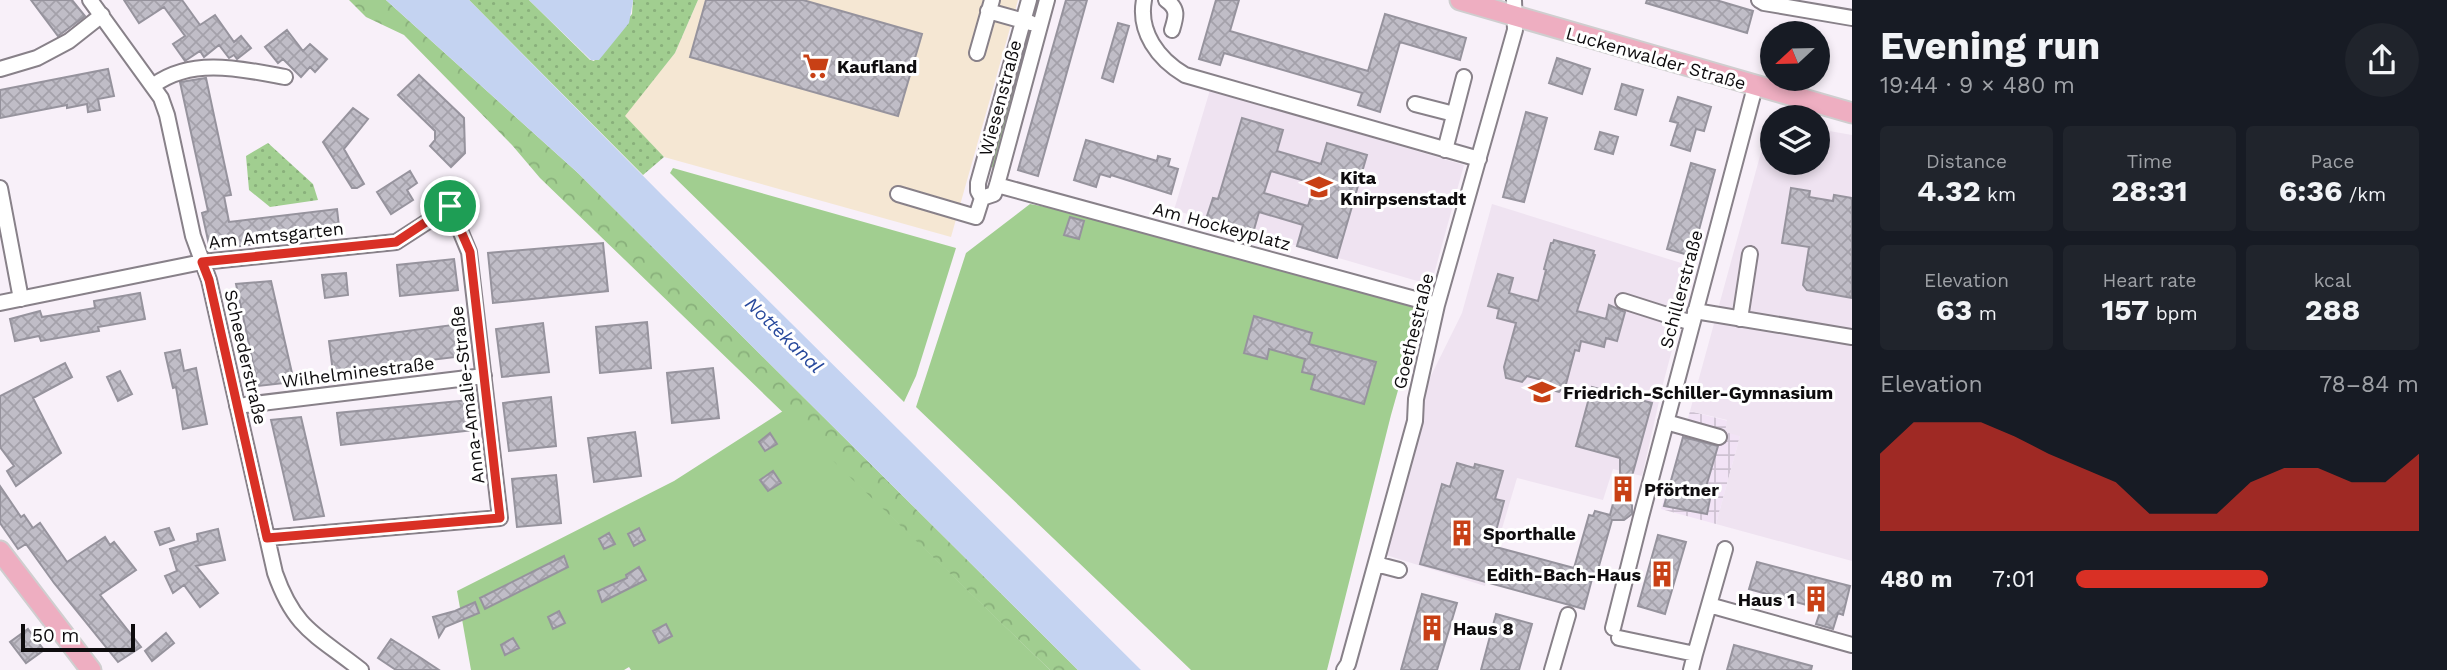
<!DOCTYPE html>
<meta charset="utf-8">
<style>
:root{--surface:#171b24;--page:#20242c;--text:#f1f3f6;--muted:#9ea1a6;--accent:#d93025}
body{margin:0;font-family:"Work Sans",sans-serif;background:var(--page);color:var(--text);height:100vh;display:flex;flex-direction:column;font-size:26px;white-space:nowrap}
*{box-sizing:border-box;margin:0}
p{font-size:23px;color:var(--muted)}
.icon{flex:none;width:38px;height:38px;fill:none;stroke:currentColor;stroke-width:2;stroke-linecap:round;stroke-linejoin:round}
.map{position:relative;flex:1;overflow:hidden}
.sheet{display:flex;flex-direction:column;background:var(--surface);width:595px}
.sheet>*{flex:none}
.needle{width:46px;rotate:248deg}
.buttons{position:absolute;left:1760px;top:21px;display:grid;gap:14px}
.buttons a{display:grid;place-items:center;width:70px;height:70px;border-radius:50%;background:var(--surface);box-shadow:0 4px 10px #0003;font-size:35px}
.scale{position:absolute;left:21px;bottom:18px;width:114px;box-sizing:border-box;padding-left:7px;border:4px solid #0e0c0e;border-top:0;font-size:19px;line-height:24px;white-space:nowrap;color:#0e0c0e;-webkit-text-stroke:5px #fff;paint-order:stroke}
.pin{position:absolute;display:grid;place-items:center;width:60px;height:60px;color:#fff;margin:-30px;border:4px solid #fff;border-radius:50%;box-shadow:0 2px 7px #0007}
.round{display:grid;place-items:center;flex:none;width:74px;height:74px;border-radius:37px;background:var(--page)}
.overview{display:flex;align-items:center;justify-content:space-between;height:119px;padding:0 28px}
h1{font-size:38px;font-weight:700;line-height:52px}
.stats{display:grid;grid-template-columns:repeat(3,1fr);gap:10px;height:119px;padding:7px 28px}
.stats div{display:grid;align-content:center;border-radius:7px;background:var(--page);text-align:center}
.stats b{font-size:30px;font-weight:700}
.stats small{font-size:19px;font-weight:400}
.stats p{font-size:19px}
.chart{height:196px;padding:14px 28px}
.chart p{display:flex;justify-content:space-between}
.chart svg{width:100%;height:126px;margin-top:7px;fill:var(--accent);opacity:.7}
ul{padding:0 28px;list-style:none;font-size:23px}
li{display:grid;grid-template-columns:112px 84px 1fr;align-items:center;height:52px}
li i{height:18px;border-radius:9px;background:var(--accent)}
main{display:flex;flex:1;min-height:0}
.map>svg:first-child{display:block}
</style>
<main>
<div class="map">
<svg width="1852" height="670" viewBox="0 0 1852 670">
<defs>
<pattern id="industrial-grid" width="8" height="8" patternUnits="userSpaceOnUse" patternTransform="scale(1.75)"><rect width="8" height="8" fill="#f2e3f6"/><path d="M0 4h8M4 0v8" fill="none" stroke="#cec2d2"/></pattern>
<pattern id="forest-crowns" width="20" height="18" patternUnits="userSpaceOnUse" patternTransform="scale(1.75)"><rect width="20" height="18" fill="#a1ce90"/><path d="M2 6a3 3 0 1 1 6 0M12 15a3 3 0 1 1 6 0" fill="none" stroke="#89b07b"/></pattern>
<pattern id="park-dots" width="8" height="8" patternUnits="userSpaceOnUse" patternTransform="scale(1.75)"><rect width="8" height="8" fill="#a1ce90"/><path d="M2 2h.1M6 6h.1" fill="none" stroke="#89b07b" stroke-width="1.8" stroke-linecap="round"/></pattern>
<pattern id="building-cross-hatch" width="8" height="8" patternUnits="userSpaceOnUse" patternTransform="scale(1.75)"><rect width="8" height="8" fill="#c0bdc7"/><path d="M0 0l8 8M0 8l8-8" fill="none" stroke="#a4a1aa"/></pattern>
</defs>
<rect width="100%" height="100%" fill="#f8f0f9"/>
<path fill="#f5e7d3" d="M 698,0 L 1018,0 L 951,237 L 664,157 L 624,116 L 675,53 Z"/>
<path fill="url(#industrial-grid)" d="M 1690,411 L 1728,421 L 1740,436 L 1716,524 L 1661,509 L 1665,496 L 1667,496 Z"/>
<path fill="#efe3f1" d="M 1210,90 L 1464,165 L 1431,285 L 1174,210 Z
M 1771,116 L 1777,117 L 1773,117 L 1773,163 L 1818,163 L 1818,129 L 1852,135 L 1852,561 L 1716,524 L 1740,436 L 1725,432 L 1727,420 L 1690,411 Z
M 1492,204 L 1694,267 L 1663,384 L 1642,476 L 1613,469 L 1603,500 L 1517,478 L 1485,586 L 1386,555 L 1419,422 L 1419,400 L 1462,313 Z"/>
<path fill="#a1ce90" d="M 1026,30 L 1033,31 L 998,150 L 999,156 L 995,168 L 987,166 Z
M 673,168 L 956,248 L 916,376 L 904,402 L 670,173 Z
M 1030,204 L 1100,217 L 1423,302 L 1391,415 L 1327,670 L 1191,670 L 916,407 L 966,253 Z
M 783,411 L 1050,670 L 631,670 L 629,667 L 624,670 L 471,670 L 457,591 L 674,481 Z"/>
<path fill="url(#forest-crowns)" d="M 349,0 L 386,0 L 578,173 L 1078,670 L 1050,670 L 540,178 L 512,145 L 404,35 L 366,17 Z"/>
<path fill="url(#park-dots)" d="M 469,0 L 529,0 L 590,60 L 594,61 L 632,14 L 633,0 L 698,0 L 675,53 L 625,116 L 664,157 L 643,175 Z
M 268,143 L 313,184 L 318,200 L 270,207 L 249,190 L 246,156 Z"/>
<path fill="#c4d3f1" d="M 386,0 L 469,0 L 663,196 L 1141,670 L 1078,670 L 578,173 Z
M 529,0 L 633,0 L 633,1 L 629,23 L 599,60 L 591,60 Z"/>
<path fill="url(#building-cross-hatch)" stroke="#96939d" stroke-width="2" fill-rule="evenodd" d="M 31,0 L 72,0 L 85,16 L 58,36 Z
M 124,0 L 182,0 L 200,25 L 215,15 L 234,42 L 241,36 L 251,48 L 237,59 L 234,55 L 229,58 L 219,45 L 204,57 L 200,51 L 185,61 L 173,44 L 185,36 L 164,7 L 139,23 Z
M 706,0 L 803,0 L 922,34 L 898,116 L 690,57 Z
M 1066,0 L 1087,0 L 1038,176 L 1018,170 Z
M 1216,0 L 1239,0 L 1230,31 L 1368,71 L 1385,14 L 1466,38 L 1460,60 L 1400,42 L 1380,112 L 1358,105 L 1362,93 L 1224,53 L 1220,65 L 1199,59 Z
M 1647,0 L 1716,0 L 1753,11 L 1747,33 L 1646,3 Z
M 1118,23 L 1129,26 L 1113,82 L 1102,78 Z
M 287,30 L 303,51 L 310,44 L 327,59 L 315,72 L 310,67 L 301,77 L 283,59 L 278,63 L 265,47 Z
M 1557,58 L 1590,69 L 1582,94 L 1549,83 Z
M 108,69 L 114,96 L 98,99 L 100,110 L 88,112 L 87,104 L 67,108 L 67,105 L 0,118 L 0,90 Z
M 419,75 L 464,118 L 465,153 L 451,167 L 430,146 L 435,140 L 435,131 L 398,95 Z
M 206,78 L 231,195 L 224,196 L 229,222 L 337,209 L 340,235 L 214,249 L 209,245 L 202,213 L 208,211 L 180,82 Z
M 1622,84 L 1643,90 L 1636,115 L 1615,109 Z
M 1678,97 L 1711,107 L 1704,131 L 1696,129 L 1690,151 L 1671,145 L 1678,123 L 1670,121 Z
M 353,108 L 368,119 L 344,149 L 364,184 L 357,188 L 352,188 L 323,142 Z
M 1526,112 L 1547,118 L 1524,202 L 1503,197 Z
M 1242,118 L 1283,130 L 1277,151 L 1321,164 L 1327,143 L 1367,155 L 1337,258 L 1297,246 L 1303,225 L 1259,212 L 1253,233 L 1206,219 L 1213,198 L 1218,199 ZM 1271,171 L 1315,184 L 1308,206 L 1264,193 Z
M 1600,132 L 1618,137 L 1613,154 L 1595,149 Z
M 1086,140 L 1157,161 L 1158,156 L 1170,159 L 1168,166 L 1178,169 L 1171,194 L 1111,175 L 1110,177 L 1100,174 L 1096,187 L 1074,180 Z
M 1691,163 L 1715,170 L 1692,256 L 1667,249 Z
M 410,171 L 417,183 L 407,190 L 413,200 L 391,214 L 377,192 Z
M 1791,188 L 1810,191 L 1809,197 L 1833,201 L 1834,195 L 1852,198 L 1852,298 L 1807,290 L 1803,285 L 1809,247 L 1782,243 Z
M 1070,217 L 1084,221 L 1079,239 L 1064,235 Z
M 1554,240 L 1594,251 L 1593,254 L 1595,255 L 1577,311 L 1606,319 L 1609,305 L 1625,312 L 1617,341 L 1606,338 L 1604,347 L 1581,341 L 1579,351 L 1575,350 L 1566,384 L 1559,392 L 1543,388 L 1542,380 L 1527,376 L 1522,382 L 1506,378 L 1504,367 L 1516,323 L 1497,318 L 1499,309 L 1488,306 L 1498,274 L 1513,278 L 1509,293 L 1538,301 L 1546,270 L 1544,269 L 1551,243 L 1553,243 Z
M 603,243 L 608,291 L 493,303 L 488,253 Z
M 454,259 L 458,290 L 400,296 L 397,265 Z
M 346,273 L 348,295 L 325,298 L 322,275 Z
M 271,281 L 294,382 L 258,386 L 236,284 Z
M 140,293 L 145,319 L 98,327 L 99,331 L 41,341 L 39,336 L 15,341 L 10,319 L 40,311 L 42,317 L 95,308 L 94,301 Z
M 1254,316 L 1312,333 L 1309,344 L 1376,362 L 1364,404 L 1311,389 L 1315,375 L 1302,372 L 1305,359 L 1269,349 L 1267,359 L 1244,353 Z
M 647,322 L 651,368 L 600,373 L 596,327 Z
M 543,323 L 549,372 L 502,377 L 496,329 Z
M 460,324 L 464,356 L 333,372 L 329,341 Z
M 180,350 L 184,371 L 196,368 L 207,424 L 183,429 L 176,387 L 173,388 L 165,353 Z
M 65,363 L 72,377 L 33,398 L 61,453 L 16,486 L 7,471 L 14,466 L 0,447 L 0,396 Z
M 713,368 L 719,418 L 672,423 L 667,373 Z
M 120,371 L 132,394 L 118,401 L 107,377 Z
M 1592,387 L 1652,403 L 1626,498 L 1632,505 L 1632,514 L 1624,520 L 1612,520 L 1595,580 L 1592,579 L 1584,609 L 1420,564 L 1442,484 L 1450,487 L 1457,463 L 1474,468 L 1475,464 L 1503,471 L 1495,499 L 1504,501 L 1492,546 L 1574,568 L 1589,515 L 1593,516 L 1595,511 L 1610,515 L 1620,477 L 1620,458 L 1576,446 Z
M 551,397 L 556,446 L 509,451 L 503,403 Z
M 469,400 L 473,430 L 341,445 L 337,413 Z
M 301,417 L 324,516 L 294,520 L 271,420 Z
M 635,432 L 641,476 L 594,482 L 588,438 Z
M 770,433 L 777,444 L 765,451 L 759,442 Z
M 1683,437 L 1718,446 L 1703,497 L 1710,499 L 1707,514 L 1664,506 Z
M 773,471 L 781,483 L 768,491 L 760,480 Z
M 556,475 L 561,523 L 517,527 L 512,479 Z
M 0,486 L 21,517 L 24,515 L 33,528 L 40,523 L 67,562 L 105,537 L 110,545 L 114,542 L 136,570 L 100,595 L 141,647 L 118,662 L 54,583 L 26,544 L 18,549 L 0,523 Z
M 169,528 L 174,540 L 160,545 L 155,532 Z
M 639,528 L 645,540 L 634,546 L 628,534 Z
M 218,529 L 225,560 L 196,566 L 218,593 L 200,607 L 184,585 L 173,593 L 165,576 L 177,571 L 170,549 L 198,541 L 197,534 Z
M 609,533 L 615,544 L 604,549 L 599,539 Z
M 1658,535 L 1686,542 L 1665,614 L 1638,606 Z
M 564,556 L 568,567 L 485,609 L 480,598 Z
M 1757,562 L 1850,586 L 1843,615 L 1838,613 L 1833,629 L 1816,624 L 1821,609 L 1749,589 Z
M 639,567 L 646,580 L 602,602 L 598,591 L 627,578 L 626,575 Z
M 1422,594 L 1457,603 L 1437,670 L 1401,670 Z
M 475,602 L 479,613 L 445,627 L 439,637 L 433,617 L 455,611 Z
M 559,611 L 565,623 L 553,629 L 548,617 Z
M 1496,614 L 1532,624 L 1519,670 L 1481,670 Z
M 666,624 L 672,636 L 659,643 L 653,631 Z
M 28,629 L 44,650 L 26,663 L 10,642 Z
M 166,633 L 174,643 L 152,661 L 145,651 Z
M 513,638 L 519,648 L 505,655 L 501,645 Z
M 391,639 L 421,658 L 439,670 L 396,670 L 378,658 Z
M 1734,645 L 1812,666 L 1811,670 L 1727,670 Z"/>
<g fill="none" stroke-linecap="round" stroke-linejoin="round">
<g stroke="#888189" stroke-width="18">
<path id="minor" d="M 90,0 L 161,98 L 167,115 L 193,236 L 209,280 L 275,573 C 295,630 317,635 361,670
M 1144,0 C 1138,32 1158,59 1185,75 L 1479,159
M 1166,0 C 1179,9 1176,17 1172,30
M 1759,0 L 1764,3 L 1852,18
M 988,11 L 1031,23
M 977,53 L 992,0
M 0,69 L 37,58 L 69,41 L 102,15
M 154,85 C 192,57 242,69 285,77
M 1415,104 L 1454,114
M 1445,150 L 1464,77
M 997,185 L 1437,305
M 0,188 L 21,299
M 898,194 L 976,217 L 982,198 L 978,191 L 978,183 L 1029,0
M 982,198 L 994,194 L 997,185 L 1047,0
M 1623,301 L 1692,323
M 0,303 L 202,262 L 396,242 L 464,198
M 1695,311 L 1852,337
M 1740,319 L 1750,254
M 237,406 L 484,376
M 1666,422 L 1719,437
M 267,538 L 500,518 L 469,252 L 450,206
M 1376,564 L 1399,570
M 1709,605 L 1852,645
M 1613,628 L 1641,517 L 1755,87
M 1619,638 L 1695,654 L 1691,670
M 1695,654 L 1725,549
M 1344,670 L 1348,664 L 1415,421 L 1416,399 L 1437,305 L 1515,30 L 1514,0
M 1552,670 L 1568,615"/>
</g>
<g stroke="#cfcecf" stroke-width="23">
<path id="major" d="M 1460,0 L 1852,113
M 0,551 L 91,670"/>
</g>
<use href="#minor" stroke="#fff" stroke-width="14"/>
<use href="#major" stroke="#eeaec1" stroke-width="19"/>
</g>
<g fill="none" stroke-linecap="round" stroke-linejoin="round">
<g stroke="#fff" stroke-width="14">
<path id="route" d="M 450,206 L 470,252 L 500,518 L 267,538 L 209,280 L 202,262 L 396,242 Z"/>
</g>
<use href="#route" stroke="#d93025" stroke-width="9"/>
</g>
<defs>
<g id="supermarket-bare" transform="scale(2.1)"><path d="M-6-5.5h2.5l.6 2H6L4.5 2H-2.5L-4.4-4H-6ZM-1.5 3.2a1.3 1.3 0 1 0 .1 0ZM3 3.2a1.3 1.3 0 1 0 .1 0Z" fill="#c84015" stroke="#fff" stroke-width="2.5" paint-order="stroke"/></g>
<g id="school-bare" transform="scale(2.1)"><path d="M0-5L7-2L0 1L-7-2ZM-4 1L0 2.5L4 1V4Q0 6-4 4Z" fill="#c84015" stroke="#fff" stroke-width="2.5" paint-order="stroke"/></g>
<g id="building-bare" transform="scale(2.1)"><path d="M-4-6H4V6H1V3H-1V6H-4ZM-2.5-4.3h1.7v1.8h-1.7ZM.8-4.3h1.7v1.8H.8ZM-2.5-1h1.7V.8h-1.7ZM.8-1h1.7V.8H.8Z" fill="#c84015" stroke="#fff" stroke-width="2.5" paint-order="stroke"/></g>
</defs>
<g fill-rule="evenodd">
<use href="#supermarket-bare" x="816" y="66"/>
<use href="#school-bare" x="1319" y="187"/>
<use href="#school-bare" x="1542" y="392"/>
<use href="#building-bare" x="1623" y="489"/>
<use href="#building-bare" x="1462" y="533"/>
<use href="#building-bare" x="1662" y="574"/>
<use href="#building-bare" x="1816" y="599"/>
<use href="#building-bare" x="1432" y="628"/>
</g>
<g text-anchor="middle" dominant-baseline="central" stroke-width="6" stroke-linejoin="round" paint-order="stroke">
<g font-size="18" fill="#0e0c0e" stroke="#fff">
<text transform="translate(1656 58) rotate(16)">Luckenwalder Straße</text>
<text transform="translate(1000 98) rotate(-75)">Wiesenstraße</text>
<text transform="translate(1222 226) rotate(15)">Am Hockeyplatz</text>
<text transform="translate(276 235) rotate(-6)">Am Amtsgarten</text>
<text transform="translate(1681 289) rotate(-75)">Schillerstraße</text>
<text transform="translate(1413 331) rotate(-76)">Goethestraße</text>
<text transform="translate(246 357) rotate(77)">Scheederstraße</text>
<text transform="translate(358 372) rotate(-7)">Wilhelminestraße</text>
<text transform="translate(467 395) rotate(-97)">Anna-Amalie-Straße</text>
</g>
<g font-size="18" font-weight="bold" fill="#0e0c0e" stroke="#fff" text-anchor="start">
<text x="837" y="66">Kaufland</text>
<text x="1340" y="177">Kita<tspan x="1340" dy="21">Knirpsenstadt</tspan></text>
<text x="1563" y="392">Friedrich-Schiller-Gymnasium</text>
<text x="1644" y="489">Pförtner</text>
<text x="1483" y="533">Sporthalle</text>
<text x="1641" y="574" text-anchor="end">Edith-Bach-Haus</text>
<text x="1795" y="599" text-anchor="end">Haus 1</text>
<text x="1453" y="628">Haus 8</text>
</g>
<g font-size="19" font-style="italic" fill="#28499c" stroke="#fff">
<text transform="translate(784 335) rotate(44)">Nottekanal</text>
</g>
</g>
</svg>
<div class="buttons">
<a><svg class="needle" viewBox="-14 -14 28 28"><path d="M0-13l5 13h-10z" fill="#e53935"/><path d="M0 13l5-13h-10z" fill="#9ea1a6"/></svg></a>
<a><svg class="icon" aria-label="layers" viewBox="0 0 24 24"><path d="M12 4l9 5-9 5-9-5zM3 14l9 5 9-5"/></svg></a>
</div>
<div class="scale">50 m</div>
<div class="pin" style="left:450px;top:206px;background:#1e9e55"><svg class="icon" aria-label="arrive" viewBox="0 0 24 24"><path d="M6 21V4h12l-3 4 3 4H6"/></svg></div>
</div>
<section class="sheet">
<div class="overview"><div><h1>Evening run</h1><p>19:44 · 9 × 480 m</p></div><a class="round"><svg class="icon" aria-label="share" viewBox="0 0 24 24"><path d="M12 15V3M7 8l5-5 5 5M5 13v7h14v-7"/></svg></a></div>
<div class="stats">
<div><p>Distance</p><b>4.32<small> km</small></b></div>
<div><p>Time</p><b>28:31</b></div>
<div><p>Pace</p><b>6:36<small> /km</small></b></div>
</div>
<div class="stats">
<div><p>Elevation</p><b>63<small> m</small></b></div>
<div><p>Heart rate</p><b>157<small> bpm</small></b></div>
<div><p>kcal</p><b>288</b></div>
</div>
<div class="chart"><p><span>Elevation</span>78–84 m</p>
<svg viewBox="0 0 160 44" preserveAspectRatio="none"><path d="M0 44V17L10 6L20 6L30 6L40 11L50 17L60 22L70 27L80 38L90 38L100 38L110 27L120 22L130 22L140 27L150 27L160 17V44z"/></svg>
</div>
<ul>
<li><b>480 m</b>7:01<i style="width:56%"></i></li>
</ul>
</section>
</main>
